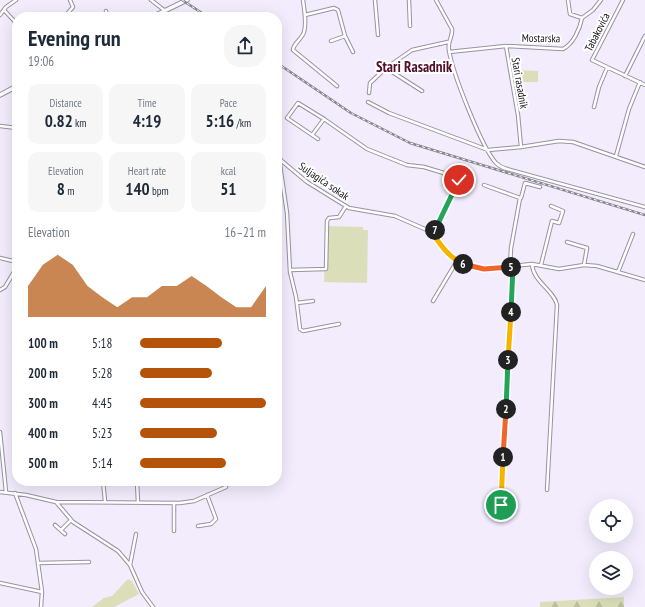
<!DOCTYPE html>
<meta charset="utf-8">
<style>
:root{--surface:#fff;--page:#f6f6f7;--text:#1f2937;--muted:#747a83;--accent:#b45309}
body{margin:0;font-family:"PT Sans Narrow",sans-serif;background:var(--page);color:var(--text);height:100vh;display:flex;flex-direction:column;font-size:15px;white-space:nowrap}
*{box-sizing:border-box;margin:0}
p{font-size:13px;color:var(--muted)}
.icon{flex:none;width:22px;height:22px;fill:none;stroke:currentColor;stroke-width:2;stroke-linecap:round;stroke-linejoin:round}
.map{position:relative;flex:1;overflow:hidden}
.drawer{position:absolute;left:12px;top:12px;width:270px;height:474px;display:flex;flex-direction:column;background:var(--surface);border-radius:16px;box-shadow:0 4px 16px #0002}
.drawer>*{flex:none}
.buttons{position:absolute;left:589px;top:499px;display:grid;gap:8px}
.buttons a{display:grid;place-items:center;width:44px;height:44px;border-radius:50%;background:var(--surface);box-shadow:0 4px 16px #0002;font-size:20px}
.pin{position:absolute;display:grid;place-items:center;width:34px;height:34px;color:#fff;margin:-17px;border:2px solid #fff;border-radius:50%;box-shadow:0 1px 4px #0007}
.km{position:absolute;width:20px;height:20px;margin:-10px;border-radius:50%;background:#222;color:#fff;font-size:11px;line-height:20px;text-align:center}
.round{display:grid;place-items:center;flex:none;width:42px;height:42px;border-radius:16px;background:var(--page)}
.headline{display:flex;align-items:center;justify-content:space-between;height:68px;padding:0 16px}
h1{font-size:22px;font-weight:800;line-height:30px}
.stats{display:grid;grid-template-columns:repeat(3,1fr);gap:6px;height:68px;padding:4px 16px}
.stats div{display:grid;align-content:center;border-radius:10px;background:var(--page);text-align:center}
.stats b{font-size:17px;font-weight:800}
.stats small{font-size:11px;font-weight:400}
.stats p{font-size:11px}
.chart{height:112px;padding:8px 16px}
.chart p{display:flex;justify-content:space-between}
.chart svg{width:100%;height:72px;margin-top:4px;fill:var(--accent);opacity:.7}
ul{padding:0 16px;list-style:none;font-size:13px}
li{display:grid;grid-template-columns:64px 48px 1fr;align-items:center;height:30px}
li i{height:10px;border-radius:5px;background:var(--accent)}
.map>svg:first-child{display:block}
</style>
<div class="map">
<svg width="645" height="607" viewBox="0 0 645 607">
<defs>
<pattern id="forest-firs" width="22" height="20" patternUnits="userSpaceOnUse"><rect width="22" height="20" fill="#dadfb9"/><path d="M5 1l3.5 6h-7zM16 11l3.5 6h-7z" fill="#babe9e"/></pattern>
</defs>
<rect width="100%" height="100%" fill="#f2ecfc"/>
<path fill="#dadfb9" d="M 517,70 L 538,71 L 538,82 L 517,82 Z
M 326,226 L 363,227 L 363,230 L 368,230 L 367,283 L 324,282 Z
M 128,579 L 132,581 L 139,594 L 114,607 L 92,607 L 104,598 L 112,596 Z"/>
<path fill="url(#forest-firs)" d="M 624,597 L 624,607 L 540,607 L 540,602 Z"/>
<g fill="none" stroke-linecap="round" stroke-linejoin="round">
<g stroke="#9892a1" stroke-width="4.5">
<path id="street" d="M 151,0 L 164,10
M 303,0 C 304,9 307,23 304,32 C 302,39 293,44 293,50 L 337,86
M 375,0 L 378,35
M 409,0 L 410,26
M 436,0 L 452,29 C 453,37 447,42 449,50 C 452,72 482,148 496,163 C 499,166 503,168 507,169 L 645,207
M 623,0 L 592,60 L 645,85
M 4,10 L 17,24
M 106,11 L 107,17
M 67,14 L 73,7 L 70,0
M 0,15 L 6,7 L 16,0
M 305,15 L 334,8 L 338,10 L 345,36 L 331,41
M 582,18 L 593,10 L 601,0
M 345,36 L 353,52
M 506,46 L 563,49 C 573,44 580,29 582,18 L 570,14 L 568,0
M 386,68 L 422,91
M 625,76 L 645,36
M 369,93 L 370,83 L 386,68 L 412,50 L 448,42
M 368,102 L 389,113 L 488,150 L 521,147 L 518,115 L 506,46 L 449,52
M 594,107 L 599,87 L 607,68
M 0,126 L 17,128
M 312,135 L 324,119 L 367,149 L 407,165 L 424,167 L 457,177 L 459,181 L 433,234
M 318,139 L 287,118 L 298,103 L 324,119
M 521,147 L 559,141 L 573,142 L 645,167
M 616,156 L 629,109 L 640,82
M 277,157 L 307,182 L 349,208 L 395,216 L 427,230 L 449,255 L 468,266 L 484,269 L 532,264 L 559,269 L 584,265 L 597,266 L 645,280
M 281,160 L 280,165 L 287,213 L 290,272 L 296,297 L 300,329 L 303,331 L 339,324
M 484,185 L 520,198 L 511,248 L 510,267
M 521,198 L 525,183 L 540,187
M 567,242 L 587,248 L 584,265
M 0,258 L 17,262
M 532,264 C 533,282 554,290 557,305 L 547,490
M 541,265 L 552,221 L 559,223 L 563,211 L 551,206
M 290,270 L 326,269 L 327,221 L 329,218 L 339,217 L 346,206
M 618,272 L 633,234
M 0,290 L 5,287 L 17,267
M 433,301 L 457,261
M 297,303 L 313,301
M 0,432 L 6,492
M 103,481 L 105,501
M 137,481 L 138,503
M 0,492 L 26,495 L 56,502 L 73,522 L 118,551 L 130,565 L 142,592 L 153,607
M 15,493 L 36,549 L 42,592 L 41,607
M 56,502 L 180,503 L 194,501 L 226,487
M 174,503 L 174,531
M 501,505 L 513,266
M 55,525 L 65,534
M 198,526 L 211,524 L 216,519 L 207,495
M 61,530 L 71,520
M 38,563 L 89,562
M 130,565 L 136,534
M 0,583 L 42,592"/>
</g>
<g stroke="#9892a1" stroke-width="5.5">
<path id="secondary" d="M 152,17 L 187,0
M 0,95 L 17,86"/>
</g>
<use href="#street" stroke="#fff" stroke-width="2.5"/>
<use href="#secondary" stroke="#fff" stroke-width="3.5"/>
<g stroke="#88848f" stroke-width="2.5">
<path id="rail" d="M 182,0 L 208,17
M 277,63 L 351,113 L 410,143 L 645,215"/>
</g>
<use href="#rail" stroke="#fff" stroke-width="1" stroke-dasharray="3" stroke-linecap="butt"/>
</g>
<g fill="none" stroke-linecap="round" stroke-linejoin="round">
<g stroke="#fff" stroke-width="8">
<path id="split-1" d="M 501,505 L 503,457"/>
</g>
<g stroke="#fff" stroke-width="8">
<path id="split-2" d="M 503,457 L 506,409"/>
</g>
<g stroke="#fff" stroke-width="8">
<path id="split-3" d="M 506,409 L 508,360"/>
</g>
<g stroke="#fff" stroke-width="8">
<path id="split-4" d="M 508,360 L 511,312"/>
</g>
<g stroke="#fff" stroke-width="8">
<path id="split-5" d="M 511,267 L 513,266 L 511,312"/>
</g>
<g stroke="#fff" stroke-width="8">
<path id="split-6" d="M 463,264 L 484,269 L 511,267"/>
</g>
<g stroke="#fff" stroke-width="8">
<path id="split-7" d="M 435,230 L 433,234 C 442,247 449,257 463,264"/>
</g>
<g stroke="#fff" stroke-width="8">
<path id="split-8" d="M 435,230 L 459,180"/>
</g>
<use href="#split-1" stroke="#f5b400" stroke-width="5"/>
<use href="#split-2" stroke="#f0652b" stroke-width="5"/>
<use href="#split-3" stroke="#22a559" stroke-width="5"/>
<use href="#split-4" stroke="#f5b400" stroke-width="5"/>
<use href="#split-5" stroke="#22a559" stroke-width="5"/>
<use href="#split-6" stroke="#f0652b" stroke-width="5"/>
<use href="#split-7" stroke="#f5b400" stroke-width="5"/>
<use href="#split-8" stroke="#22a559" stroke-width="5"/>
</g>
<g text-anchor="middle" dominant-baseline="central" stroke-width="4" stroke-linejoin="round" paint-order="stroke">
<g font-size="11" fill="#110f15" stroke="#fff">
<text transform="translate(597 32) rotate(-63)">Tabakovića</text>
<text transform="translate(541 38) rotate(1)">Mostarska</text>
<text transform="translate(520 83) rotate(80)">Stari rasadnik</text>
<text transform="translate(324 181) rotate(34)">Suljagića sokak</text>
</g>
<g font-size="15" font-weight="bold" fill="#520f28" stroke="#fff">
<text x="414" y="66">Stari Rasadnik</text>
</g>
</g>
</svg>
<div class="buttons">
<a><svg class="icon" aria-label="locate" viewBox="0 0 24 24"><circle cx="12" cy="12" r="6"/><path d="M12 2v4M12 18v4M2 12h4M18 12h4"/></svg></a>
<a><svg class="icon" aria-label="layers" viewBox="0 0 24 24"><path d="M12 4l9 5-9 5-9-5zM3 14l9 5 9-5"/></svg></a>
</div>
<div class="pin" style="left:501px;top:505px;background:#1e9e55"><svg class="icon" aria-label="arrive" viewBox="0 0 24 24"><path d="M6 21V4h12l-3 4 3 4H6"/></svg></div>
<div class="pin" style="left:459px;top:180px;background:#d93025"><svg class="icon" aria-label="check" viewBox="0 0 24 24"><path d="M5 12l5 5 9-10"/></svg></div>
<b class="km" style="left:503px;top:457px">1</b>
<b class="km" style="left:506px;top:409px">2</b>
<b class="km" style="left:508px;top:360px">3</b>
<b class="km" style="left:511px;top:312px">4</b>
<b class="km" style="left:511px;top:267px">5</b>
<b class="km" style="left:463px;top:264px">6</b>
<b class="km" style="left:435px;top:230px">7</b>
<section class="drawer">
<div class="headline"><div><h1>Evening run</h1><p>19:06</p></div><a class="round"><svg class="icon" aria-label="share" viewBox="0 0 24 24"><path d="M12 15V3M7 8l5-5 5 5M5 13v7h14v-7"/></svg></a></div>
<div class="stats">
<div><p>Distance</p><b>0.82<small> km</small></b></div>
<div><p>Time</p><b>4:19</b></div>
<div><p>Pace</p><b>5:16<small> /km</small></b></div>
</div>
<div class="stats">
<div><p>Elevation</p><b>8<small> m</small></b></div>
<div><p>Heart rate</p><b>140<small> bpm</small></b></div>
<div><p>kcal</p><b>51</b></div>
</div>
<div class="chart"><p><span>Elevation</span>16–21 m</p>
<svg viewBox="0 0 160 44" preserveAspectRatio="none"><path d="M0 44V25L10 12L20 6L30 12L40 25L50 32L60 38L70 32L80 32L90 25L100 25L110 19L120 25L130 32L140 38L150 38L160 25V44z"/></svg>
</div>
<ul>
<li><b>100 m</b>5:18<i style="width:65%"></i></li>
<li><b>200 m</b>5:28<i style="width:57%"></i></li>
<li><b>300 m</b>4:45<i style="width:100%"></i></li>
<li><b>400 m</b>5:23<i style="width:61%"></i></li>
<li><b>500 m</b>5:14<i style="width:68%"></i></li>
</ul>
</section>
</div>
